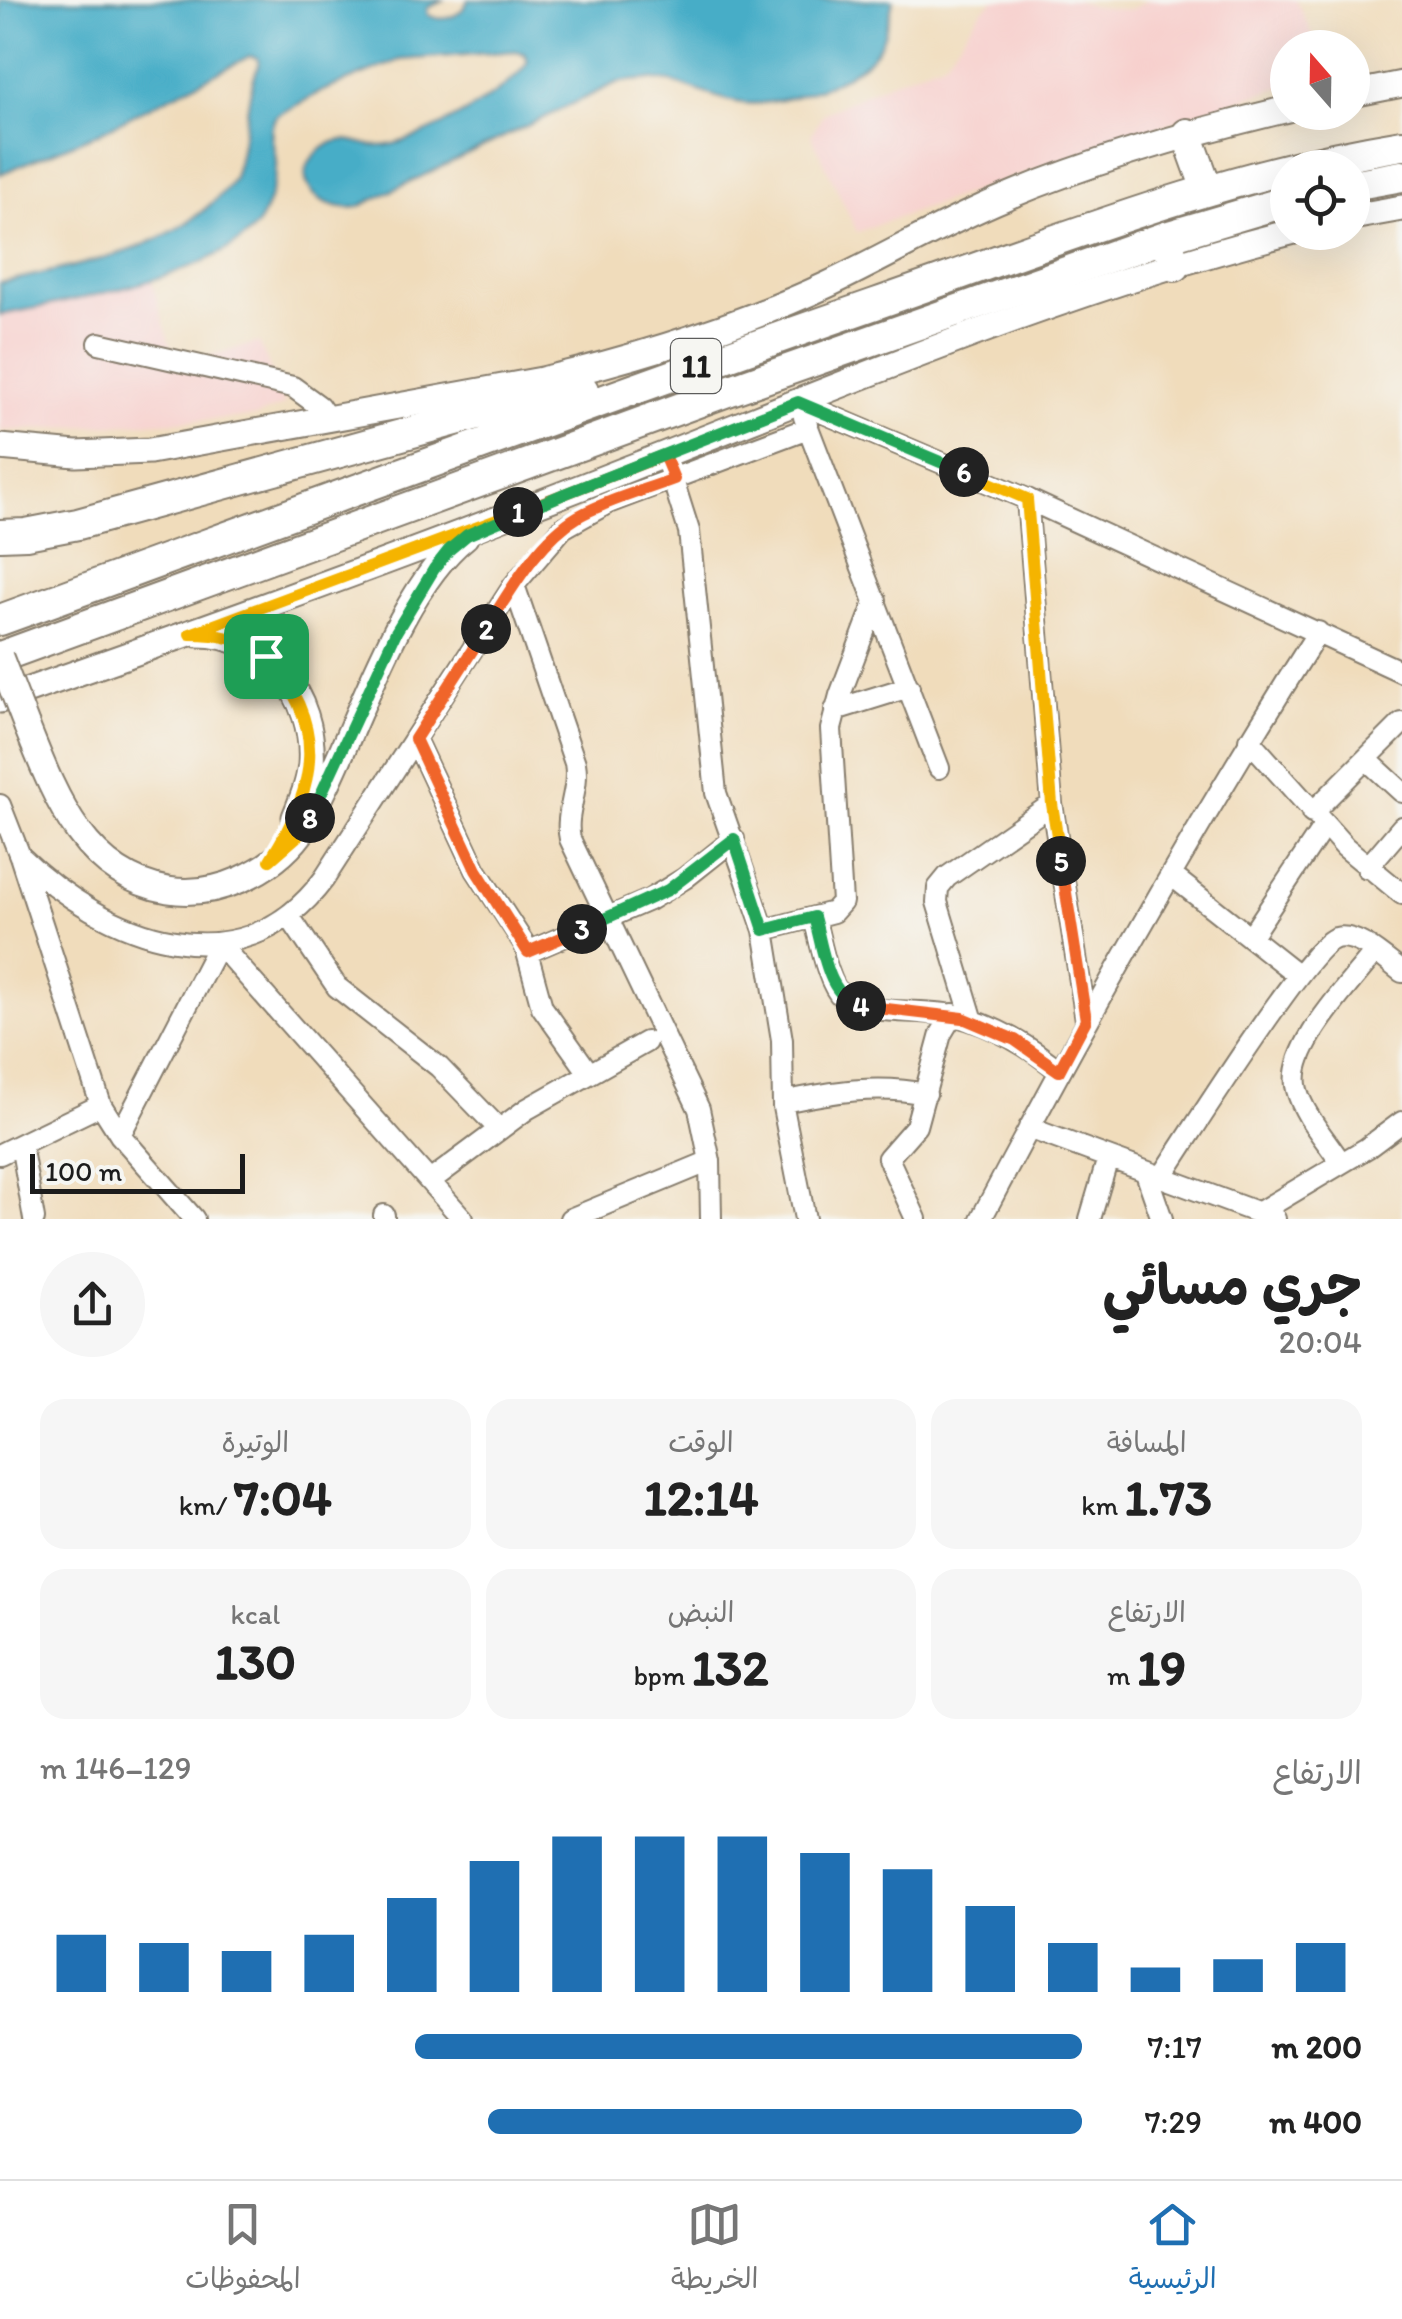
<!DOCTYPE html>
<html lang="ar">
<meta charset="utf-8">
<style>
:root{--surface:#fff;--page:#f6f6f6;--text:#222;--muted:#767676;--line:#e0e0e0;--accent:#1f6fb2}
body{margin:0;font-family:Itim,"Playpen Sans Arabic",sans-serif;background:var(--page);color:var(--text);direction:rtl;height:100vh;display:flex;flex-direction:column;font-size:38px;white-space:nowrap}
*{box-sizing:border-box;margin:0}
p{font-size:32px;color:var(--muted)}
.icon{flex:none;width:55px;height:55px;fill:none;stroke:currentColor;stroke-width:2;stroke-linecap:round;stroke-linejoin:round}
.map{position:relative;height:1219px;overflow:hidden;direction:ltr}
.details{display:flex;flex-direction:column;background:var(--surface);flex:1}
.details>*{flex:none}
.needle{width:65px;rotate:340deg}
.tools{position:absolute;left:1270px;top:30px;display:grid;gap:20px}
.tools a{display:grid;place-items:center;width:100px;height:100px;border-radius:50%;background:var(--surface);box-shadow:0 10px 40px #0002;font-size:50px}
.scale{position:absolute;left:30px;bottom:25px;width:215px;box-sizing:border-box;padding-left:10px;border:5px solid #1c1c1c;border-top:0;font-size:28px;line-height:35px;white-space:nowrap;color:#1c1c1c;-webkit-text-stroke:8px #f6f6f2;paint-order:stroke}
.pin{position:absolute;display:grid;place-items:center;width:85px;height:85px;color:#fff;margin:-42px;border-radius:20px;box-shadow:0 5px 15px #0006}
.km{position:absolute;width:50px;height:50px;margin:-25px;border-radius:50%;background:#222;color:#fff;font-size:28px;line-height:50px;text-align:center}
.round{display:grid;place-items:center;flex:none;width:105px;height:105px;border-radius:52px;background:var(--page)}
.headline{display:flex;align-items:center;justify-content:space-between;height:170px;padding:0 40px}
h1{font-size:55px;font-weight:700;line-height:75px}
.metrics{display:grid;grid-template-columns:repeat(3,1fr);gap:15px;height:170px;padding:10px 40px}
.metrics div{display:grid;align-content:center;border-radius:25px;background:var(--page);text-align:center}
.metrics b{font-size:50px;font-weight:700}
.metrics small{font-size:28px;font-weight:400}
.metrics p{font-size:28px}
.chart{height:280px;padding:20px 40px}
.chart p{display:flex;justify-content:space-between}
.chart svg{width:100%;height:180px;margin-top:10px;stroke:var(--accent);stroke-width:6}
ul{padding:0 40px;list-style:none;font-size:32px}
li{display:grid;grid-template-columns:160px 120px 1fr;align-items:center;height:75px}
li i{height:25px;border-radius:12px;background:var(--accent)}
.menu{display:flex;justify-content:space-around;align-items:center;height:140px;border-top:2px solid var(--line);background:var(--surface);font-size:28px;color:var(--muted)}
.menu a{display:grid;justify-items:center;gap:5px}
.menu .active{color:var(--accent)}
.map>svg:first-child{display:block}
</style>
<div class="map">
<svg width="1402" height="1219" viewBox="0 0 1402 1219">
<rect width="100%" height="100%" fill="#f6f6f2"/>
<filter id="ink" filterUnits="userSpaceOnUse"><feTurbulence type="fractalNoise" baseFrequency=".01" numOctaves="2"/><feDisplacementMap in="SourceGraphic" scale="20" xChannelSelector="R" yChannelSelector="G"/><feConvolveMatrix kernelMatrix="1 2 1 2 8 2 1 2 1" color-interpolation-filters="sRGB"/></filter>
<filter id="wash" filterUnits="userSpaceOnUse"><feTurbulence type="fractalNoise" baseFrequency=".0048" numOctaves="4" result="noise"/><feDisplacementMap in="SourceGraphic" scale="40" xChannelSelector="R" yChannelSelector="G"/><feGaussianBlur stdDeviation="2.25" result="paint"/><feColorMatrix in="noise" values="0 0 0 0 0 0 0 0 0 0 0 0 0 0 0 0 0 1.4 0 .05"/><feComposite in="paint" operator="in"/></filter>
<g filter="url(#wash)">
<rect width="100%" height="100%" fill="#f0dcbb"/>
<path fill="#f7d0cd" d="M 994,0 L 1075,0 L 1098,7 L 1129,10 L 1148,0 L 1296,0 L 1318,47 L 1288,48 L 1287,85 L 1199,113 L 857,232 L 811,135 L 823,114 L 890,82 L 945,61 L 982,10 Z
M 145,258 L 176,365 L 259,342 L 285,405 L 255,417 L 0,431 L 0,293 Z"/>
<path fill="#47adc7" stroke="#326472" stroke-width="2.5" d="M 0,0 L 445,0 L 427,8 L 428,15 C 444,23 461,17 468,0 L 893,0 C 889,19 885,43 871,57 C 845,84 773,110 736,102 C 684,91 676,72 616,83 L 358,207 C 317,213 282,174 326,146 C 347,133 357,145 377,146 C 414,147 511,92 528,61 L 525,54 L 516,51 L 400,60 L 325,90 L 276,116 C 265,135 278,149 276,168 C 275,183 268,206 261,219 C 230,274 61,303 0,315 L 0,283 C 71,266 161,254 215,200 C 222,193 231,186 234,177 C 247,140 244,99 259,64 L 258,58 L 250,56 L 98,133 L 0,174 Z"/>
</g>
<g filter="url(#ink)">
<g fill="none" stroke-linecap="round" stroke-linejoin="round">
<g stroke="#867c6c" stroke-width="24">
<path id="minor" d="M 99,343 L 293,387 L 319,406 L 328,419
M 798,402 L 1027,499 L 1402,672
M 804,417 L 939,768
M 669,468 L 689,531 L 716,793 L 764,930 L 782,1040 L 783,1107 L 805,1219
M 1027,499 L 1052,804 L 1086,1020
M 514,585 L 575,763 C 580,790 564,813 570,839 L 699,1109 L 710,1161 L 711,1219
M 835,710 L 909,687
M 415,739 L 476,870 L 525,945 L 542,1007 L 589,1073
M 1249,740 L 1345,847 L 1402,894
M 1366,759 L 1402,792
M 0,805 L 20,856 L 101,1105 L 120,1135 L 194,1219
M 1312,813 L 1402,723
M 20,856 C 105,938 240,992 324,879 L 514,585 L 563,528 L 608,503 L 808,428
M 1367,868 L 1402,827
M 1171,875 L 1298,975
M 289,916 L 337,987 L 439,1067 L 498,1128
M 814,917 C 820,938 827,984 843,998 C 864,1017 928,1008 957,1016 C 993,1025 1031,1047 1059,1071
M 764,930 L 833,912 L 842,902 L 831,729 L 840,695 L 876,600
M 1251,936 L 1324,826
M 528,952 L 649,900 L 685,878 L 734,839
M 973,1021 L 937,902 L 938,888 L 947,877 L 1052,804
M 783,1102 C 830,1092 878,1084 926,1094
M 1029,1128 L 1275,1219
M 120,1135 L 219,944 L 463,1219
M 21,1144 L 34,1219
M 0,1154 L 101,1105
M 1341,1163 C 1327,1141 1304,1116 1297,1090 C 1285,1049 1350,985 1374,953
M 1146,1173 L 1162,1219
M 1161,1178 C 1185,1143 1308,945 1336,938 C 1357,932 1386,960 1402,972
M 430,1181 L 527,1109 L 646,1042
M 1258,1213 L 1367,1148 L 1402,1122
M 384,1219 L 384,1215
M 570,1219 L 710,1161
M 916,1219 L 888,1158 L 916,1126 L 941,1034 L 953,1014
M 981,1219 C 1086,1019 1197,823 1318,632
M 1090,1219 L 1108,1158"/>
</g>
<g stroke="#867c6c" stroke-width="29">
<path id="major" d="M 1352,94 L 1402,84
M 1352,217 L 1402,208
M 0,447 L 76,454 L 150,451 L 542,380 C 640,357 737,327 829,284 C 888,256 945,222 1006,197 C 1097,159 1192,132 1288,109
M 198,634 C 267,634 316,696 311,765 C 309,783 302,800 295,817
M 0,700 C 212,626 422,550 630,468 C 848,383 1064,290 1291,232
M 27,727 C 55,797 85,876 168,890 C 216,898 272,872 301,833 C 312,819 318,801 326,786 C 362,712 402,587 465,537"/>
</g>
<g stroke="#867c6c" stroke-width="34">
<path id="highway" d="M 1187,134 L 1207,189
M 1352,185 L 1402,176
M 1166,237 L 1175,266
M 0,535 L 26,534 L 78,524 L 474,415 L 583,390
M 0,620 C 291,514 582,406 875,304 C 1048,244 1220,174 1402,145
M 0,657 L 725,392 L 1166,237 L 1288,201"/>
</g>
<use href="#minor" stroke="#fff" stroke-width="20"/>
<use href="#major" stroke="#fff" stroke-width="25"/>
<use href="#highway" stroke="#fff" stroke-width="30"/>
<g stroke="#867c6c" stroke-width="29" stroke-linecap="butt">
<path id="major-bridge" d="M 0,657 L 27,727"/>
</g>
<use href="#major-bridge" stroke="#fff" stroke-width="25"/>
</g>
</g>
<g fill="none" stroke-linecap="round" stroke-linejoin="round" filter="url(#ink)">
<g stroke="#fff" stroke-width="20">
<path id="split-1" d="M 266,656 C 240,638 221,634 190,634 L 518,512"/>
</g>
<g stroke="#fff" stroke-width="20">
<path id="split-2" d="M 486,629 C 511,590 538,540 579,516 C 608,500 642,491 674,479 L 664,455 L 518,512"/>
</g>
<g stroke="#fff" stroke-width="20">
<path id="split-3" d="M 486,629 L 415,739 L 476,870 L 528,952 L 582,929"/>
</g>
<g stroke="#fff" stroke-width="20">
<path id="split-4" d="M 582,929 L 668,890 L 734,839 L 764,930 L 814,917 C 823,947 826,997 861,1006"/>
</g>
<g stroke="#fff" stroke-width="20">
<path id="split-5" d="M 861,1006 L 963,1018 L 1015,1040 L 1059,1071 L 1086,1020 L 1061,861"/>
</g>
<g stroke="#fff" stroke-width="20">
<path id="split-6" d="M 964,472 L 1027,499 L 1052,804 L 1061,861"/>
</g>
<g stroke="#fff" stroke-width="20">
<path id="split-7" d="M 564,494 L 798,402 L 964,472"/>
</g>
<g stroke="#fff" stroke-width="20">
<path id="split-8" d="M 310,818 L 396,632 L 434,569 L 449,550 L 467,535 L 564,494"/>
</g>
<g stroke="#fff" stroke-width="20">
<path id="split-9" d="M 266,656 C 328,724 318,786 270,860 L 301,833 L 310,818"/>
</g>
<use href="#split-1" stroke="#f5b400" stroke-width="12"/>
<use href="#split-2" stroke="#f0652b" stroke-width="12"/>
<use href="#split-3" stroke="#f0652b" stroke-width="12"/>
<use href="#split-4" stroke="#22a559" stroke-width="12"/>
<use href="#split-5" stroke="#f0652b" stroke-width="12"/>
<use href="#split-6" stroke="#f5b400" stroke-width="12"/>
<use href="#split-7" stroke="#22a559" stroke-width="12"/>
<use href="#split-8" stroke="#22a559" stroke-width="12"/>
<use href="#split-9" stroke="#f5b400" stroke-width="12"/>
</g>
<g text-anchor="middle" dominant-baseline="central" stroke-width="9" stroke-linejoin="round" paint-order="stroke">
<rect fill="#f6f6f2" stroke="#5d5d5c" stroke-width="2.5" x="671" y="339" width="50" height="54" rx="8"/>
<g font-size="32" font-weight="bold" fill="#1c1c1c">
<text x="696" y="366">11</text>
</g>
</g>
</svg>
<div class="tools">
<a><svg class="needle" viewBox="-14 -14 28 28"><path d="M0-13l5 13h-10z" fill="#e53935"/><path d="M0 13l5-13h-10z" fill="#767676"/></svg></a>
<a><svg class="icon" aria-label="locate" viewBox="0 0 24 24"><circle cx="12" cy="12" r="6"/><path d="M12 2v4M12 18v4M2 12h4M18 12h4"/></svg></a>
</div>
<div class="scale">100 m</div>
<div class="pin" style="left:266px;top:656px;background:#1e9e55"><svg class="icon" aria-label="arrive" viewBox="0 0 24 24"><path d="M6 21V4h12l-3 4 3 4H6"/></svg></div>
<b class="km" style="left:518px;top:512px">1</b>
<b class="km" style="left:486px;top:629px">2</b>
<b class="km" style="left:582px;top:929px">3</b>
<b class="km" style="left:861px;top:1006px">4</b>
<b class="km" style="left:1061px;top:861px">5</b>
<b class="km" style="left:964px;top:472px">6</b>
<b class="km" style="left:310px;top:818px">8</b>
</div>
<section class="details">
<div class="headline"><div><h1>جري مسائي</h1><p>20:04</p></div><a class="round"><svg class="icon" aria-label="share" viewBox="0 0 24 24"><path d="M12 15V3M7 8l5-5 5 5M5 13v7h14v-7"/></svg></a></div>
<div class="metrics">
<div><p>المسافة</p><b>1.73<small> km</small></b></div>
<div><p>الوقت</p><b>12:14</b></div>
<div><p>الوتيرة</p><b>7:04<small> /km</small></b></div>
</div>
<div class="metrics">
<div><p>الارتفاع</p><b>19<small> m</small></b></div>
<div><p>النبض</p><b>132<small> bpm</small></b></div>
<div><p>kcal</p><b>130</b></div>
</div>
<div class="chart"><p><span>الارتفاع</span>129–146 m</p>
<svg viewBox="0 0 160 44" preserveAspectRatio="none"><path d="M5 44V30M15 44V32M25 44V34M35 44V30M45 44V21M55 44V12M65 44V6M75 44V6M85 44V6M95 44V10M105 44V14M115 44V23M125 44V32M135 44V38M145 44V36M155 44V32"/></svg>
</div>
<ul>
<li><b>200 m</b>7:17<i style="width:64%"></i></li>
<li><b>400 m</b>7:29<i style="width:57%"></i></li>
</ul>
</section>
<nav class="menu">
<a class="active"><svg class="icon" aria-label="home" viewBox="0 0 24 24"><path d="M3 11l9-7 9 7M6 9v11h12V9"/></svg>الرئيسية</a>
<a><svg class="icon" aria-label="map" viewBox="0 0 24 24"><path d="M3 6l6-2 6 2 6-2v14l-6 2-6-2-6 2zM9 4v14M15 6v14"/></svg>الخريطة</a>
<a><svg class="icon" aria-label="saved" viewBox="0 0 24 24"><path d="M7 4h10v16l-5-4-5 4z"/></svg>المحفوظات</a>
</nav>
